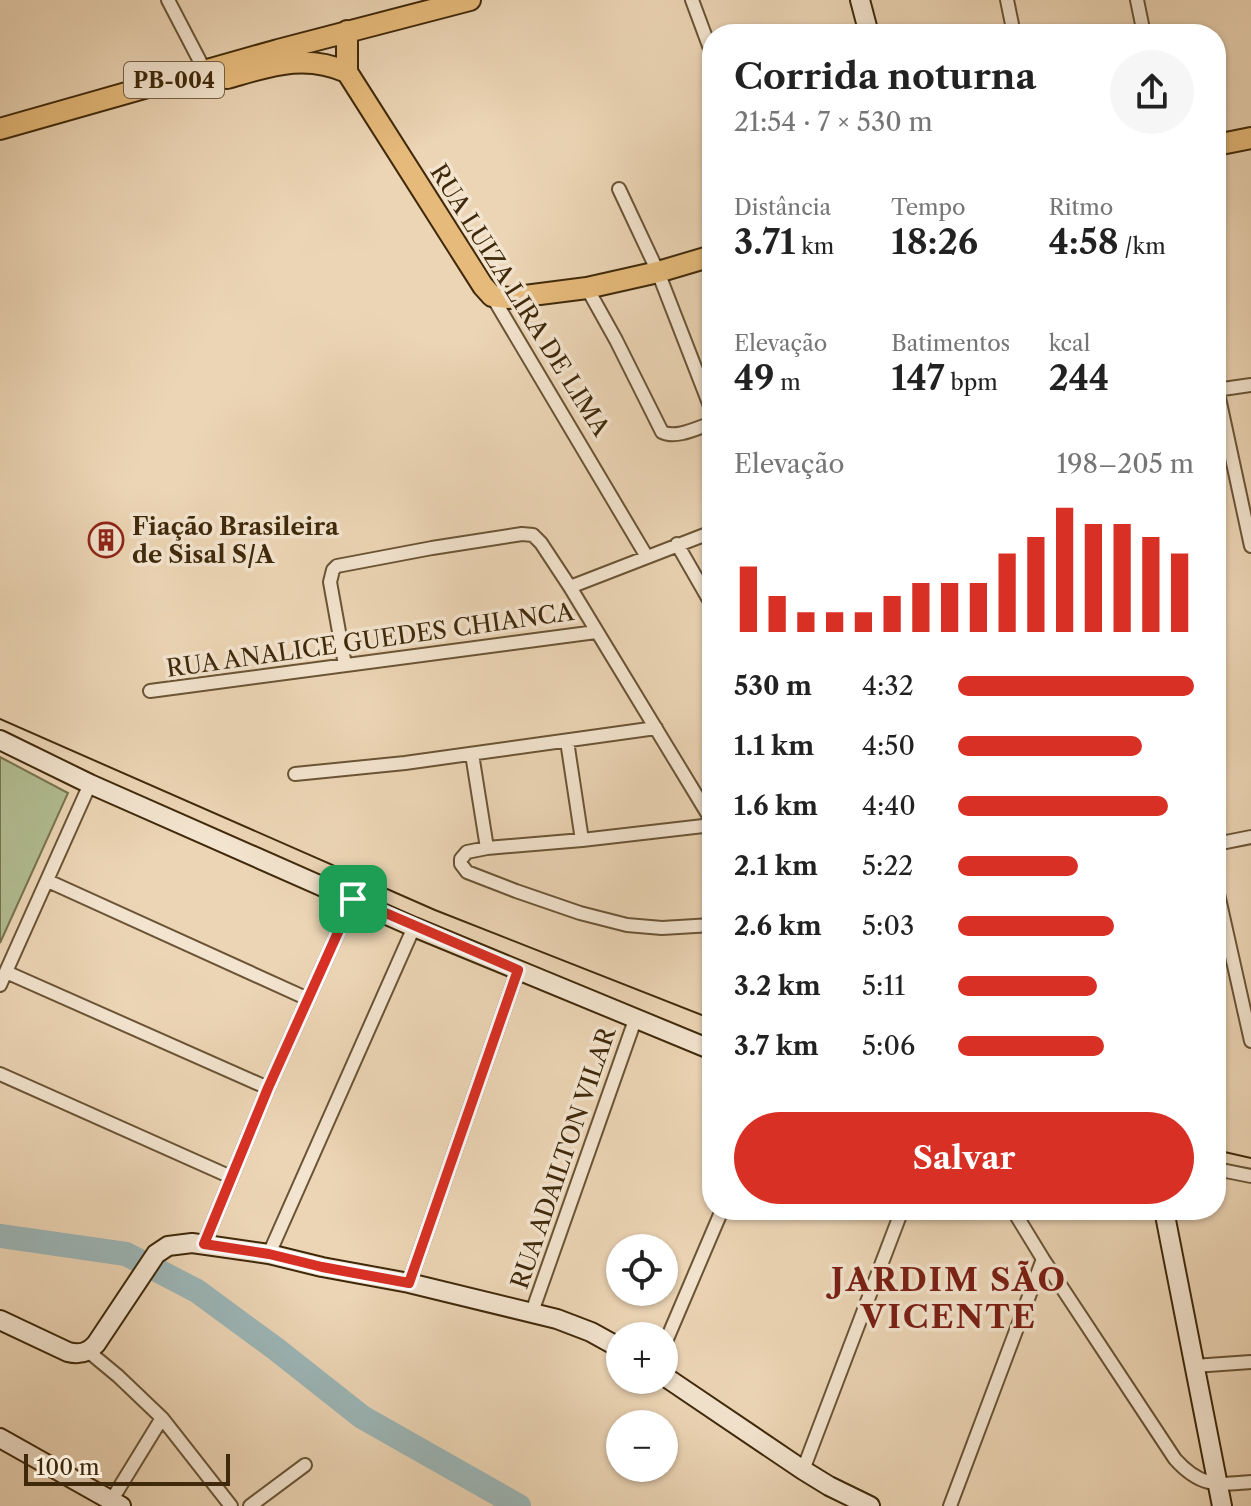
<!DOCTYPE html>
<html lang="pt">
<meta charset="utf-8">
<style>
:root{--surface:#fff;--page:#f6f6f6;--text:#222;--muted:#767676;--accent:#d93025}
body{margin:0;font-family:"Libre Caslon Text",serif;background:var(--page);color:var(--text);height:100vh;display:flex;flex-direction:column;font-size:30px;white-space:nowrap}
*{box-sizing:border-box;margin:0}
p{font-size:26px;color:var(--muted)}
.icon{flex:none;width:44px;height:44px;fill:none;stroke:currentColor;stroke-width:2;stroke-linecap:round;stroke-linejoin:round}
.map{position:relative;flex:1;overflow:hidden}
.side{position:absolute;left:702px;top:24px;width:524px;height:1196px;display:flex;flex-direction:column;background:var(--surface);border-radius:32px;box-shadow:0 2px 6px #0004}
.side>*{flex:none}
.tools{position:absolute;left:606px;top:1234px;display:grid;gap:16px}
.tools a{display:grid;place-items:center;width:72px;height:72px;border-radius:50%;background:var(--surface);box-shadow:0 2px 6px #0004;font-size:40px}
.scale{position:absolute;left:24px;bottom:20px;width:206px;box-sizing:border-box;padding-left:8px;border:4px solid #3f290a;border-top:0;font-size:22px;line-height:28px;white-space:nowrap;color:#3f290a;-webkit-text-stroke:6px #f3e4cf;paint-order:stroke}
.pin{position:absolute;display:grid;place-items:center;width:68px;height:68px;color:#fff;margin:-34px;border-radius:16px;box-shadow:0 4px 12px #0006}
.round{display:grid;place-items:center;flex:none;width:84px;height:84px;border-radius:42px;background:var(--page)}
.overview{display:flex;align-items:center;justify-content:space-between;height:136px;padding:0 32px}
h1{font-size:36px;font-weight:700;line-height:60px}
.stats{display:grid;grid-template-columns:repeat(3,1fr);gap:12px;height:136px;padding:8px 32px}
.stats div{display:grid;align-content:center}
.stats b{font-size:34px;font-weight:700}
.stats small{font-size:22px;font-weight:400}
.stats p{font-size:22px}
.chart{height:224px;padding:16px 32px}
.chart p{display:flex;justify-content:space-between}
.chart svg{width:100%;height:144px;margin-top:8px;stroke:var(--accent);stroke-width:6}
.primary-button{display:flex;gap:16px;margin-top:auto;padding:16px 32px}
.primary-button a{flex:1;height:92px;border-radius:48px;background:var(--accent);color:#fff;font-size:32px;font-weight:700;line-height:92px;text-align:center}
ul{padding:0 32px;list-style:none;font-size:26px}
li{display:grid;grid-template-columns:128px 96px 1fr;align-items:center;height:60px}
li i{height:20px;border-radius:10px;background:var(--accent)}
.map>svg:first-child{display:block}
</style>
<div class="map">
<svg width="1251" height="1506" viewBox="0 0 1251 1506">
<rect width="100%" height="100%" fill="#ecd5b5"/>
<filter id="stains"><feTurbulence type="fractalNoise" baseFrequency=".0025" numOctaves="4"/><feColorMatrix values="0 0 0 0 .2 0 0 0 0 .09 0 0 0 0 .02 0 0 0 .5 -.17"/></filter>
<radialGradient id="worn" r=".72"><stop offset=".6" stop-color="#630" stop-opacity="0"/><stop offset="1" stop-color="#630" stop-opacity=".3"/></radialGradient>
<path fill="#b2be92" stroke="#78744e" stroke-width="2" d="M 0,757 L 68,793 L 0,943 Z"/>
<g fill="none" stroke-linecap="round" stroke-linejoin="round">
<path stroke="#9cb6b7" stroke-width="24" d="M 0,1236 L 126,1254 L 197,1291 L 276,1349 L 362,1417 L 519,1506"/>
<g stroke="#6a5435" stroke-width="16">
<path id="street" d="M 168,0 L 205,71
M 692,0 L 712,54
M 1007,0 L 1014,34
M 1137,0 L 1144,34
M 619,189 L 658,272 L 712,411
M 587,288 L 616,340 L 662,432 C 676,439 697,428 712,423
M 492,296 L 647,557
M 1216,384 L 1251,546
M 1216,390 L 1251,385
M 677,544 L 712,605
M 570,587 L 712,532
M 345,665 L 330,582 L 333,570 L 337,566 L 432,548 L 522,534 L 533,535 L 541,543 L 570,587 L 712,821
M 150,691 L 596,632
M 567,741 L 582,840
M 472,754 L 487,848
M 295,774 L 405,763 L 656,728
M 712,825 L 582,840 L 487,848 L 467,852 L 461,859 L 461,864 L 467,872 L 516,891 L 580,913 L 627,925 L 662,928 L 712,925
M 1216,844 L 1251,837
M 48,881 L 308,999
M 1216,885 L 1251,1041
M 6,972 L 268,1088
M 0,985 L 90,784
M 0,1074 L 231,1177
M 1216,1169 L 1251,1176
M 1013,1210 L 1043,1259 L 1175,1459 C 1200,1487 1216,1485 1251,1482
M 204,1244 L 268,1088 L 353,899
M 269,1254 L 414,927
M 409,1283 L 518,970
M 532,1312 L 635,1020
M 664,1346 L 722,1210
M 89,1352 L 118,1376 L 162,1418 L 231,1506
M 1194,1366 L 1251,1362
M 803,1470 L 902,1210
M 108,1506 L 162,1418
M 250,1506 L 305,1465
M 950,1506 L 1043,1259"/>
</g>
<g stroke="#3f290a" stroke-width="22">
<path id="secondary" d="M 860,0 L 869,34
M 0,740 L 90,784 L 414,927 L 712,1050
M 1164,1210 L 1222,1506
M 0,1320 L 68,1352 C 80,1355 88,1353 96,1344 L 156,1254 L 168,1246 L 192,1243 L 269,1254 L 322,1267 L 409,1283 L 557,1319 L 591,1332 L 620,1348
M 664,1376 L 803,1470 L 829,1486 L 870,1506
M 0,1438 L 121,1506"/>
</g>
<g stroke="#3f290a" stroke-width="24">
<path id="primary" d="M 347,72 L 483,286 L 492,296 L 508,298 L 587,288 L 658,272 L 712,256
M 347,72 L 347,31
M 227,78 C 270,66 304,53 347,72
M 0,129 L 278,50 L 470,0
M 1216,145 L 1251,138"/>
</g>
<use href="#street" stroke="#f3e4cf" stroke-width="12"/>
<use href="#secondary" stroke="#f3e4cf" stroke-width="18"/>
<use href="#primary" stroke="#e6ba7a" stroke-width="20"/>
<path stroke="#3f290a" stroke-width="2" d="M 0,719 L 435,910 L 712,1019
M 1216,1150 L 1251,1158"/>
</g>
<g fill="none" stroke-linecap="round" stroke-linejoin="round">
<g stroke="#fff" stroke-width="16">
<path id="route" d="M 353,899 L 518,970 L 409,1283 L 322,1267 L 269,1254 L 204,1244 L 268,1088 Z"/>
</g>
<use href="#route" stroke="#d93025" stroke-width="10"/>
</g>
<defs>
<g id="building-ring" transform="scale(1.8)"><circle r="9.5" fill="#f3e4cf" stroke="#8f2418" stroke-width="1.5"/><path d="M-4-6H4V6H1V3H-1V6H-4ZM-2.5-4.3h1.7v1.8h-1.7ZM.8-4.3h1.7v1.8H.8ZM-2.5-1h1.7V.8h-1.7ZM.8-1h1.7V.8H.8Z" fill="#8f2418"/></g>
</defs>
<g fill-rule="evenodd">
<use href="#building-ring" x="106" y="540"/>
</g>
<g text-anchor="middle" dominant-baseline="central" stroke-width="7" stroke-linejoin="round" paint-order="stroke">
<rect fill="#f3e4cf" stroke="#756145" stroke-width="2" x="124" y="62" width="100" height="36" rx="6"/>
<g font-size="22" font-weight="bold" fill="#3f290a">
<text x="174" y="80">PB-004</text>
</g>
<g font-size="24" fill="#3f290a" stroke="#f3e4cf">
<text transform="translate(520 300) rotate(58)">RUA LUIZA LIRA DE LIMA</text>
<text transform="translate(370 640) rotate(-8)">RUA ANALICE GUEDES CHIANCA</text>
<text transform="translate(563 1158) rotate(-71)">RUA ADAILTON VILAR</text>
</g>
<g font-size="24" font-weight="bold" fill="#3f290a" stroke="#f3e4cf" text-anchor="start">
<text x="132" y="526">Fiação Brasileira<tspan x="132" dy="28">de Sisal S/A</tspan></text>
</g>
<g font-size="32" font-weight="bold" letter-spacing="2" fill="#7a1f14" stroke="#f3e4cf">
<text x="949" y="1279">JARDIM SÃO<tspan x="949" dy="37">VICENTE</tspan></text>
</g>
</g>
<rect width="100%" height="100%" filter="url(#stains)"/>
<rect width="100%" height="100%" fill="url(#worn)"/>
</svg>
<div class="tools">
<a><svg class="icon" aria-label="locate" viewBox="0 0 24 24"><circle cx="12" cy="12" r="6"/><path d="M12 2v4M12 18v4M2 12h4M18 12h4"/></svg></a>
<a>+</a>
<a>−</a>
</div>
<div class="scale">100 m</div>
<div class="pin" style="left:353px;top:899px;background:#1e9e55"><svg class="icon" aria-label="arrive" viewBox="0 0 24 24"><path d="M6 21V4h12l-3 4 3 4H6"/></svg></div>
<section class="side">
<div class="overview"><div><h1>Corrida noturna</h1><p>21:54 · 7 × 530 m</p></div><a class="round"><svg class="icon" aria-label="share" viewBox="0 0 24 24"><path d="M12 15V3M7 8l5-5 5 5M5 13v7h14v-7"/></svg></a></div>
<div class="stats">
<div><p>Distância</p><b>3.71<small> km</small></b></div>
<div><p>Tempo</p><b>18:26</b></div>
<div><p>Ritmo</p><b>4:58<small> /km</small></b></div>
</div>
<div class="stats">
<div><p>Elevação</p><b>49<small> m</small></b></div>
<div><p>Batimentos</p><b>147<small> bpm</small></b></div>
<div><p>kcal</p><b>244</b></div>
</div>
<div class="chart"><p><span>Elevação</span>198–205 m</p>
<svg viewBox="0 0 160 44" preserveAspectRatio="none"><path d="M5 44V24M15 44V33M25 44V38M35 44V38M45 44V38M55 44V33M65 44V29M75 44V29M85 44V29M95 44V20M105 44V15M115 44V6M125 44V11M135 44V11M145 44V15M155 44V20"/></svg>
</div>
<ul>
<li><b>530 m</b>4:32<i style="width:100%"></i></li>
<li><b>1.1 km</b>4:50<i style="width:78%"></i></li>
<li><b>1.6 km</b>4:40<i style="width:89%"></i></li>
<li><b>2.1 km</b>5:22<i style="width:51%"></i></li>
<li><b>2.6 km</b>5:03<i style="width:66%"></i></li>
<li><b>3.2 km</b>5:11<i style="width:59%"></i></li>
<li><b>3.7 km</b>5:06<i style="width:62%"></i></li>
</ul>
<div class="primary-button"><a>Salvar</a></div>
</section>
</div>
